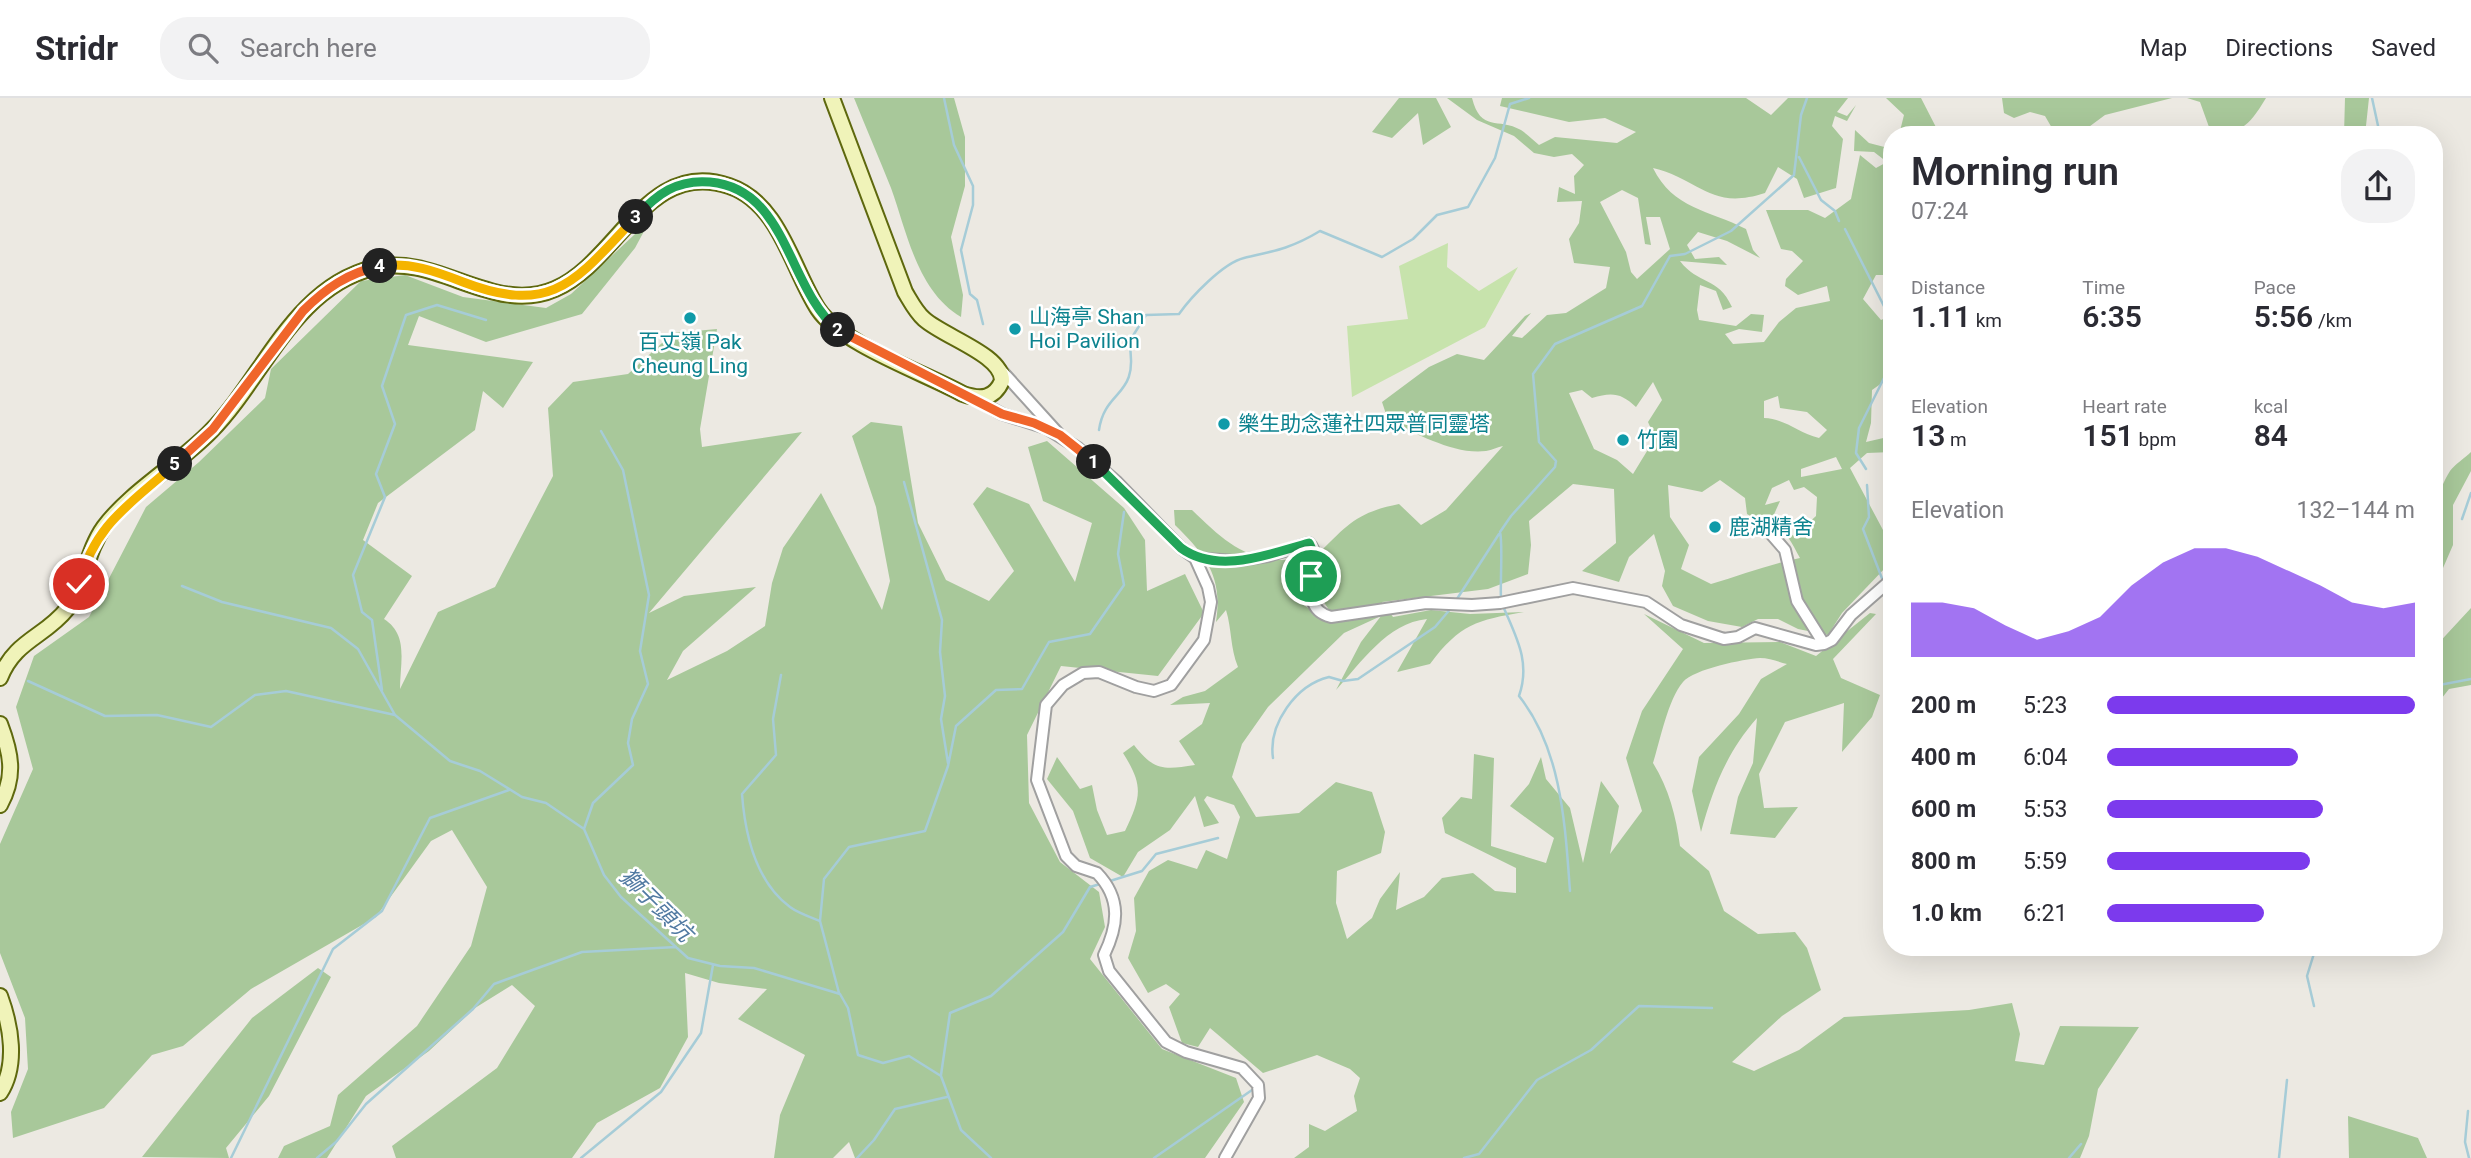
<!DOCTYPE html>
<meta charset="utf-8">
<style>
:root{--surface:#fff;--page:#f2f2f3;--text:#2b2b33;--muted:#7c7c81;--line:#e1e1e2;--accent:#7c3aed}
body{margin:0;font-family:Roboto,"Noto Sans SC",sans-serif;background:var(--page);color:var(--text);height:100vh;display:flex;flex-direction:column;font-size:26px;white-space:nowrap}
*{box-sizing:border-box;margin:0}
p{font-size:23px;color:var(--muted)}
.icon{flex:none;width:38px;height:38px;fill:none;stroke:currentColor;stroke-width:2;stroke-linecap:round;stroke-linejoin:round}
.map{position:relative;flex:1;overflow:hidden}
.drawer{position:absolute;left:1883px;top:28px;width:560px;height:830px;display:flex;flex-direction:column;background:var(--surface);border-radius:28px;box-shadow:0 7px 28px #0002}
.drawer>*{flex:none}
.pin{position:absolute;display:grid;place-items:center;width:60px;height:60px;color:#fff;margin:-30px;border:4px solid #fff;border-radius:50%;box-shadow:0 2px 7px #0007}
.km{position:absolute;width:35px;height:35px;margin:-18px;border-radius:50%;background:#222;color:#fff;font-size:19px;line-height:35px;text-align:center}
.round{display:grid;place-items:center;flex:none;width:74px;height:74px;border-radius:28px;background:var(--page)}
.summary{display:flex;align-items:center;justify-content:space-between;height:119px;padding:0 28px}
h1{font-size:38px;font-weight:600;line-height:52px}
.figures{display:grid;grid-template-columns:repeat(3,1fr);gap:10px;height:119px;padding:7px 28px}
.figures div{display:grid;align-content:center}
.figures b{font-size:30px;font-weight:600}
.figures small{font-size:19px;font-weight:400}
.figures p{font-size:19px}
.chart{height:196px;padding:14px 28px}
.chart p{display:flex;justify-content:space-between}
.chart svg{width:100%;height:126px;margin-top:7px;fill:var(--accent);opacity:.7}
ul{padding:0 28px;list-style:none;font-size:23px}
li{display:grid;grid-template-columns:112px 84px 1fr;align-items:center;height:52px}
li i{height:18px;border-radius:9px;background:var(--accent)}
header{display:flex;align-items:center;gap:42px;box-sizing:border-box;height:98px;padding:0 35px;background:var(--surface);border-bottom:2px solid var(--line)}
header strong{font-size:33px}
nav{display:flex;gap:38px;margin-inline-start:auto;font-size:24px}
.search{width:490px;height:63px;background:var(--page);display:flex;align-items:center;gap:18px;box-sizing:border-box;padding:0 24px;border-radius:28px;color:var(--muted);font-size:26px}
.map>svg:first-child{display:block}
</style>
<header>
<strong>Stridr</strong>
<div class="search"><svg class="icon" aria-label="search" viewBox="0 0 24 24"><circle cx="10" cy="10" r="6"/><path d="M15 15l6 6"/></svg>Search here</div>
<nav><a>Map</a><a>Directions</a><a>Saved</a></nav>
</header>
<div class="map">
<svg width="2471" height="1060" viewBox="0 0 2471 1060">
<rect width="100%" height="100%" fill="#ece9e2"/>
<path fill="#c7e3ac" d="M 1448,145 L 1447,169 L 1479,193 L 1518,169 L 1485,229 L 1352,299 L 1347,228 L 1408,221 L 1399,168 Z"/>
<path fill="#a8c89a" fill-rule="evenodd" d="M 854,0 L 954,0 L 965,39 L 965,88 L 951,139 L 963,197 L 961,219 C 917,193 907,134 891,90 C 879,60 866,30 854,0 Z
M 1399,0 L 1436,0 L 1451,29 L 1423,47 L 1418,15 L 1392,40 L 1372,34 Z
M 1447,0 L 1472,0 C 1481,35 1498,19 1521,32 C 1527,36 1533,42 1539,47 L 1555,39 L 1617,45 L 1636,34 L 1605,20 L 1569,24 L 1500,8 L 1502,0 L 1746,0 L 1771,17 L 1788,0 L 1848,0 L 1837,14 L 1847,18 L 1856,7 L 1847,23 L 1835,18 L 1832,28 L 1843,41 L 1836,90 L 1804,100 L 1797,81 L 1778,69 L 1765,95 C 1710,113 1700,81 1653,70 C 1673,111 1709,112 1746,131 L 1753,152 L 1760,160 L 1727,143 L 1698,134 L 1687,147 L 1695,161 L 1719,159 L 1727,167 L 1680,163 C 1698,187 1718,178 1732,209 L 1723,212 L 1716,193 L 1700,187 L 1697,212 L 1699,222 L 1736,228 L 1751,216 L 1764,217 L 1762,234 L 1739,231 L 1725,236 L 1733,246 L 1764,244 L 1779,224 L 1796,210 L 1830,203 L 1827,188 L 1798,197 L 1785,188 L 1786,181 L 1803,163 L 1792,153 L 1781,151 L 1766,112 L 1808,112 L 1825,120 L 1851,101 L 1860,57 L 1876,70 L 1887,64 L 1874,54 L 1854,53 L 1855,32 L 1869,45 L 1892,51 L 1892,177 L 1876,177 L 1863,201 L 1881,222 L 1892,217 L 1892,278 L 1872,292 L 1871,325 L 1866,344 L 1892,338 L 1892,354 L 1867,355 L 1850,370 L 1883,432 L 1887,468 L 1842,515 L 1828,537 L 1798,531 L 1778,521 L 1758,521 L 1742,529 L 1708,523 L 1673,508 L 1662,488 L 1665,473 L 1654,436 L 1629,459 L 1619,484 L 1582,473 L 1616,445 L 1614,391 L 1573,386 L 1529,423 L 1531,447 L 1528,476 L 1488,491 L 1382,504 L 1393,519 L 1431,512 L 1470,516 L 1524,514 C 1477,522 1460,526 1430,566 L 1397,574 L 1427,521 C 1387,525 1361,565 1336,592 L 1361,544 L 1381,518 L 1344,535 L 1268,609 L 1242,646 L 1232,679 L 1256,719 L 1299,715 L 1336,684 L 1372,694 L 1385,734 L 1381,755 L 1337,773 L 1336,805 L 1347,841 L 1372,820 L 1380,801 L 1400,774 L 1396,812 L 1424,799 L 1442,780 L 1473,775 L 1495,793 L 1516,795 L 1516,770 L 1445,735 L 1442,720 L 1461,699 L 1472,701 L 1474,656 L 1494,660 L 1491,748 L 1546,765 L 1554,740 L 1510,708 L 1529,686 L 1541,659 L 1546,681 L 1570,710 L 1583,765 L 1601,683 L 1619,708 L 1610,756 L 1642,713 L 1626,660 L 1642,613 L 1683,551 L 1644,516 L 1704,545 L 1780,544 L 1816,558 L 1870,515 L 1876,516 L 1833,561 L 1841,580 L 1880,597 L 1872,619 L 1842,654 L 1844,605 L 1785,624 L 1759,676 L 1764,710 L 1798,709 L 1775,740 L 1730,736 L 1738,699 L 1753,665 L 1757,620 C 1727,654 1713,690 1701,734 L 1692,693 L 1699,659 L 1739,616 L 1761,581 L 1787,566 C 1779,564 1769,560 1760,560 C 1744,561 1694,571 1683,584 C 1668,601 1660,643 1653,665 C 1669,691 1676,718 1680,748 L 1709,773 L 1724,813 L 1758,836 L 1795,834 L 1807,850 L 1821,892 L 1782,918 L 1732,964 L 1754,973 L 1799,952 L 1844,919 L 1969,912 L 2012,905 L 2020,936 L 2015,963 L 2044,967 L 2060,928 L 2139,929 L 2098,991 L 2089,1038 L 2080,1060 L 1294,1060 L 1309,1049 L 1309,1026 L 1325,1033 L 1357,1013 L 1354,998 L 1360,980 L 1350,971 L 1317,957 L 1263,975 L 1210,930 L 1198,949 L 1182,945 L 1169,909 L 1180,896 L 1166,886 L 1148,895 L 1128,860 L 1136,833 L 1134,800 L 1149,773 L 1168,762 L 1197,771 L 1206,752 L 1227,761 L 1240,719 L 1234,707 L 1207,698 L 1204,702 L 1219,725 L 1204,729 L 1195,698 L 1170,732 L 1138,754 L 1123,779 L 1090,760 L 1073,713 L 1047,681 L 1057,659 L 1080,691 L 1092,687 L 1097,712 L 1107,737 L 1125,733 C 1141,699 1144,688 1123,655 L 1134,647 C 1154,673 1164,672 1195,667 L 1179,643 L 1202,626 L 1210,605 L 1170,607 L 1183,599 L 1205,593 L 1238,569 C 1230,549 1232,532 1226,512 L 1216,524 C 1223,478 1206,458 1175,427 L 1174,412 L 1192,412 C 1226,445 1252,469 1302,460 L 1307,467 L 1283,487 L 1295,501 L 1327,523 L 1329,512 L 1322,501 L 1321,453 C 1349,425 1359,414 1399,406 L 1421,427 L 1446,412 L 1503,348 C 1498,349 1492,352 1486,353 C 1453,357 1419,335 1389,325 L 1382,304 L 1429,269 L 1457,256 L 1484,262 L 1525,218 L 1531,215 L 1512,238 L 1522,240 L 1547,217 L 1566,215 L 1606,190 L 1610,169 L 1574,165 L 1569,141 L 1579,125 L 1582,103 L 1557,104 L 1559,89 L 1575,96 L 1574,78 L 1584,67 L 1572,56 L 1554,59 L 1534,55 L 1514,38 L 1477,22 ZM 1622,92 L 1638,100 L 1645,146 L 1651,147 L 1646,119 L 1660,119 L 1670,151 L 1637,181 L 1631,174 L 1626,154 L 1600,104 ZM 1653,284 L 1662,302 L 1648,324 L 1655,340 L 1633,376 L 1617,362 L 1594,351 L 1569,295 L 1582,292 L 1592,300 C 1612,294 1621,295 1636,309 ZM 1778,298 L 1780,310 L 1807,314 L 1827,332 L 1819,340 C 1798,335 1786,321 1764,320 L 1764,303 ZM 1836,359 L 1842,371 L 1801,379 L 1801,371 ZM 1720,382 L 1745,400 L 1747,416 L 1759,423 L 1755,430 C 1786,428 1786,435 1800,460 C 1770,466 1741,477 1711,486 L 1681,471 L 1689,447 L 1670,419 L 1668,387 L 1702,394 ZM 1789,382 L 1794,392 L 1804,389 L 1817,399 L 1816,418 L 1794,438 L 1771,423 L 1780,403 L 1765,407 L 1772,390 Z
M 1886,0 L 1921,0 L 1940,37 L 1899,37 L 1904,17 Z
M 2002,0 L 2172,0 L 2105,17 L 2078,37 L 2056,37 L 2045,18 L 2030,14 L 2014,20 L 2004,15 Z
M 2187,0 L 2266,0 C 2248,30 2239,37 2204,37 L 2209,29 L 2200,4 Z
M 2345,0 L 2369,0 L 2365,37 L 2344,37 Z
M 650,122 L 635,150 L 582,216 L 486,244 L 419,218 L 408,247 L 533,264 L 503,310 L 483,293 L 475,332 L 378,405 L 363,442 L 412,478 L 384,521 C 409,537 400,564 400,591 L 438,514 L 495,489 L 553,378 L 548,310 L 573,284 L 628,276 L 673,235 L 717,231 L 700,331 L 702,349 L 802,334 L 649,515 L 684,498 L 756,489 L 683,553 L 667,582 L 727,553 L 765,528 L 772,485 L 783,450 L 821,395 L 882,512 L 890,483 L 876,409 L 852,338 L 871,324 L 902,328 L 918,425 L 946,482 L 989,503 L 1014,473 L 973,406 L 987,389 L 1029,406 L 1075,484 L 1092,425 L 1043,403 L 1028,349 L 1047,343 L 1124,410 L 1145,442 L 1147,493 L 1185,476 L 1204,515 L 1158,578 L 1061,568 L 1027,637 L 1029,705 L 1060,764 L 1099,794 L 1105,829 L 1090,861 L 1162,951 L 1236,980 L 1244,1004 L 1205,1060 L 855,1060 L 849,1044 L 833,1060 L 774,1060 L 780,1017 L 805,957 L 738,921 L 767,891 L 719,885 L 685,875 L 688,939 L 660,990 L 597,1025 L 572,1060 L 396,1060 L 392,1048 L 497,970 L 535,908 L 512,887 L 475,910 L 429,953 L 366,998 L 327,1060 L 278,1060 L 284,1048 L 330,1028 L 338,997 L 417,928 L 471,848 L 487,789 L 452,732 L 431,743 L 376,819 L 251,891 L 183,948 L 152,957 L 104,1010 L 13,1040 L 11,1014 L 28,971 L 25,920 L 0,855 L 0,746 L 33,671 L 16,609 L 34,558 L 89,519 L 146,409 L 199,364 L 265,300 L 271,271 L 361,183 L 405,177 L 463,199 L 546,210 L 571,196 Z
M 2471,354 L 2471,373 L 2453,407 L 2453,447 L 2443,470 C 2425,447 2434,397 2450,373 C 2455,366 2465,360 2471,354 Z
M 2471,510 L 2471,587 L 2449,591 L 2434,610 L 2434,550 Z
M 318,870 L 331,879 L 269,998 L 226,1050 L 229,1060 L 142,1059 L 252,920 Z
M 2348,1018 L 2418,1040 L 2427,1060 L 2349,1060 Z"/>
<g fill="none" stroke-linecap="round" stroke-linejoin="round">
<path stroke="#a6ccd7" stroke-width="2.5" d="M 944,0 L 954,47 L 973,88 L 973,107 L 961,152 L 970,196 L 977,202 L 983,226
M 2372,0 L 2380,37
M 1799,59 L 1821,102 L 1835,113 L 1839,123
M 1845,131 L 1892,224
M 1099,332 C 1105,290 1140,300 1129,244 L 1146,217 L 1179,216 C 1191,199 1223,165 1244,160 C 1275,153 1292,150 1320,133 L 1382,159 L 1413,141 L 1437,117 L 1468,109 L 1495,60 L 1510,6 L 1529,0
M 1866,371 L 1856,355 L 1859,330 L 1887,274 L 1892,271
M 904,384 L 942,522 L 940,554 L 945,598 L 941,621 L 948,665
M 1867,387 L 1869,419 L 1863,431 L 1883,483
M 2462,421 L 2471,395
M 182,488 L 222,504 L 331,530 L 358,551 L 395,617 L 450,663 L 480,673 L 522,699 L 546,705 L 584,731 L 604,777 L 621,799 L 688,860 L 720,868 L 754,870 L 840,896 L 848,910 L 858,957 L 883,965 L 909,958 L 941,978 L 961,1032 L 991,1060
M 1501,502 C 1500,486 1503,444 1500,434 L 1511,418 L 1555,369 L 1556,363 L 1539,344 L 1533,276 L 1555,246 L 1642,208 L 1670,158 L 1685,156 L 1731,133 L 1794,77 L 1801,17 L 1807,0
M 1455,504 L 1499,436
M 1503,508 C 1516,539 1531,564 1519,598 C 1562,652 1565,727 1570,793
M 781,577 L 773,621 L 776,657 L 742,696 C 745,737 755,783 790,809 C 798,815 810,819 820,823
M 28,583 L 105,618 L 157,617 L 211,629 L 255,597 L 286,593 L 395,617
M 2434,588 L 2471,581
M 382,592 L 372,522 L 362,514 L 353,477 L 385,399 L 376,376 L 395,326 L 382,288 L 406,217 L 437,207 L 486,222
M 1273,660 C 1268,626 1296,587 1329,579 L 1343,583 L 1358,581 L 1435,529 L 1452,509
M 584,731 L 593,705 L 633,667 L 628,645 L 632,621 L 648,586 L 640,553 L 649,497 L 623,372 L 601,333
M 1110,783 L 1142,773 L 1156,756 L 1218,740
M 839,895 L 820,823 L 824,781 L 849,749 L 925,733 L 948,668 L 956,628 L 996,592 L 1022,591 L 1049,544 L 1090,536 L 1124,487 L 1118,456 L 1124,414
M 2314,908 L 2307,878 L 2316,849
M 941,977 L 950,915 L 991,898 L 1063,834 L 1090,789 L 1100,786
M 2468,1013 L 2465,1044 L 2469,1060
M 231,1060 L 333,851 L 382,813 L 430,720 L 509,692
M 317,1060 L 336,1044 L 366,1006 L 473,911 L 494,886 L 582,854 L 676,849
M 581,1060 L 661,994 L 701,935 L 713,867
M 857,1060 L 874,1042 L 895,1011 L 947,999
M 1154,1060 L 1252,992
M 1464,1060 L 1479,1056 L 1537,982 L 1591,952 L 1639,908 L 1712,910
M 2069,1060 L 2081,1046
M 2279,1060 L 2287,982"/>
<g stroke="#a0a0a0" stroke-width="14">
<path id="minor" d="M 1001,272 L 1058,335
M 973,300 L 1002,316 L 1046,330 L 1078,350 L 1117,384 L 1181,450 L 1195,460 L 1208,489 L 1211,504 L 1204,542 L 1171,587 L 1154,593 L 1136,589 L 1099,574 L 1083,575 L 1063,587 L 1046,607 L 1037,682 L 1066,758 L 1076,768 L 1097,775 C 1122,801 1118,828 1104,857 L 1109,873 L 1166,944 L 1186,954 L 1242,970 L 1258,987 L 1259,1000 L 1225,1060
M 1771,436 L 1785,452 L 1797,503 L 1824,546
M 1195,460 L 1234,463 L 1268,458 L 1309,445 C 1328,464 1292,509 1331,519 L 1426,505 L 1472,507 L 1500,505 L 1573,490 L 1646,504 L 1681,527 L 1724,541 L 1738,539 L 1755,530 L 1816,547 L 1824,546 L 1832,542 L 1851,517 L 1892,481"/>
</g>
<g stroke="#5e680e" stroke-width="18">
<path id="secondary" d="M 0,580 C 15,542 45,539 67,511 C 85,487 86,454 104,429 C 131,393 179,366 211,333 C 264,279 293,190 373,170 C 436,154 493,218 555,191 C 618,164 647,60 729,88 C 780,105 792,171 818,211 C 841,246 925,275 963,296 C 981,302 994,301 1002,283 C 1003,257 944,239 924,221 C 916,214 911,204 905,194 L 832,0
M 0,626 C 11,655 16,678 0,707
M 0,898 C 11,928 18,967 0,995"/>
</g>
<use href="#minor" stroke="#fff" stroke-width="10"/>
<use href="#secondary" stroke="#f0f3b9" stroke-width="14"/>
</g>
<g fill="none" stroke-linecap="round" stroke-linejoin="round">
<g stroke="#fff" stroke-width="14">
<path id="split-1" d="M 1094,364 L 1181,450 C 1218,477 1269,456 1309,445 L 1315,458 L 1311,478"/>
</g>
<g stroke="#fff" stroke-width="14">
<path id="split-2" d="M 838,232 L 1002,316 L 1034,325 L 1060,337 L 1094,364"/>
</g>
<g stroke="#fff" stroke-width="14">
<path id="split-3" d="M 636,119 C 657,96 677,81 710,84 C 788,91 787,190 838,232"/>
</g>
<g stroke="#fff" stroke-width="14">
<path id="split-4" d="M 380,168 C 410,164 435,173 463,184 C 554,219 577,181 636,119"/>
</g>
<g stroke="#fff" stroke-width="14">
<path id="split-5" d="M 175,366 L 213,331 L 303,213 C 326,190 348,175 380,168"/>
</g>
<g stroke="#fff" stroke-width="14">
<path id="split-6" d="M 79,486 C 95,425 131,406 175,366"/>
</g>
<use href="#split-1" stroke="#22a559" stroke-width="9"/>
<use href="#split-2" stroke="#f0652b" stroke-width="9"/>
<use href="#split-3" stroke="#22a559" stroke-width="9"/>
<use href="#split-4" stroke="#f5b400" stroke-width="9"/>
<use href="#split-5" stroke="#f0652b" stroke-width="9"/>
<use href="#split-6" stroke="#f5b400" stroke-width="9"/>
</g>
<g fill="#0f9aa8" stroke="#fff" stroke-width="2.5">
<circle cx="690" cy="220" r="7"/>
<circle cx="1015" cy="231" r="7"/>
<circle cx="1224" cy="326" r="7"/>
<circle cx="1623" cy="342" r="7"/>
<circle cx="1715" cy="429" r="7"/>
</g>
<g text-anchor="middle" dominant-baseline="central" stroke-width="5" stroke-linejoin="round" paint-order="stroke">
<g font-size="21" fill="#0d838f" stroke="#fff" text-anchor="start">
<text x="1029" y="219">山海亭 Shan<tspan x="1029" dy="24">Hoi Pavilion</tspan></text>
<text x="690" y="244" text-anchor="middle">百丈嶺 Pak<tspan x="690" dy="24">Cheung Ling</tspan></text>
<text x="1238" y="326">樂生助念蓮社四眾普同靈塔</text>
<text x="1637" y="342">竹園</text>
<text x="1729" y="429">鹿湖精舍</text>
</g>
<g font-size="23" font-style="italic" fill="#517aa2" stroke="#fff">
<text transform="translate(656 807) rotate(45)">獅子頭坑</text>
</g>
</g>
</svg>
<div class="pin" style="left:1311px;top:478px;background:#1e9e55"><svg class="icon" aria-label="arrive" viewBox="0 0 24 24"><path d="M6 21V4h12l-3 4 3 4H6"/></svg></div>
<div class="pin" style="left:79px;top:486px;background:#d93025"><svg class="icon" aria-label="check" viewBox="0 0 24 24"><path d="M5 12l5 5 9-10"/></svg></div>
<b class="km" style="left:1094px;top:364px">1</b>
<b class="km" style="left:838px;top:232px">2</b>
<b class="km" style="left:636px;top:119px">3</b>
<b class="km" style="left:380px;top:168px">4</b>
<b class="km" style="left:175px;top:366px">5</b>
<section class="drawer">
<div class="summary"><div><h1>Morning run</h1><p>07:24</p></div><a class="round"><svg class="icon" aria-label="share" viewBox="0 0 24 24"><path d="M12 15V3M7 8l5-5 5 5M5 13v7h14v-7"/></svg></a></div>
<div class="figures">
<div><p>Distance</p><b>1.11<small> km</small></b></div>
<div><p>Time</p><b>6:35</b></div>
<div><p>Pace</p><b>5:56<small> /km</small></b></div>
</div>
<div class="figures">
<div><p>Elevation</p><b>13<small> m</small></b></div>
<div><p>Heart rate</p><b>151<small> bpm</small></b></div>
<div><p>kcal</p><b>84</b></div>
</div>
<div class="chart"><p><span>Elevation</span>132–144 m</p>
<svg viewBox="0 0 160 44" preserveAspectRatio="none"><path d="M0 44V25L10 25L20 27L30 33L40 38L50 35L60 30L70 19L80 11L90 6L100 6L110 9L120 14L130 19L140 25L150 27L160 25V44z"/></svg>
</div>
<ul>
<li><b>200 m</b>5:23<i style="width:100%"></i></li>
<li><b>400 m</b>6:04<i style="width:62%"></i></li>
<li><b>600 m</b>5:53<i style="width:70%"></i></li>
<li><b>800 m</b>5:59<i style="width:66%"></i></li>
<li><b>1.0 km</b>6:21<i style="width:51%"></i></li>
</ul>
</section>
</div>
